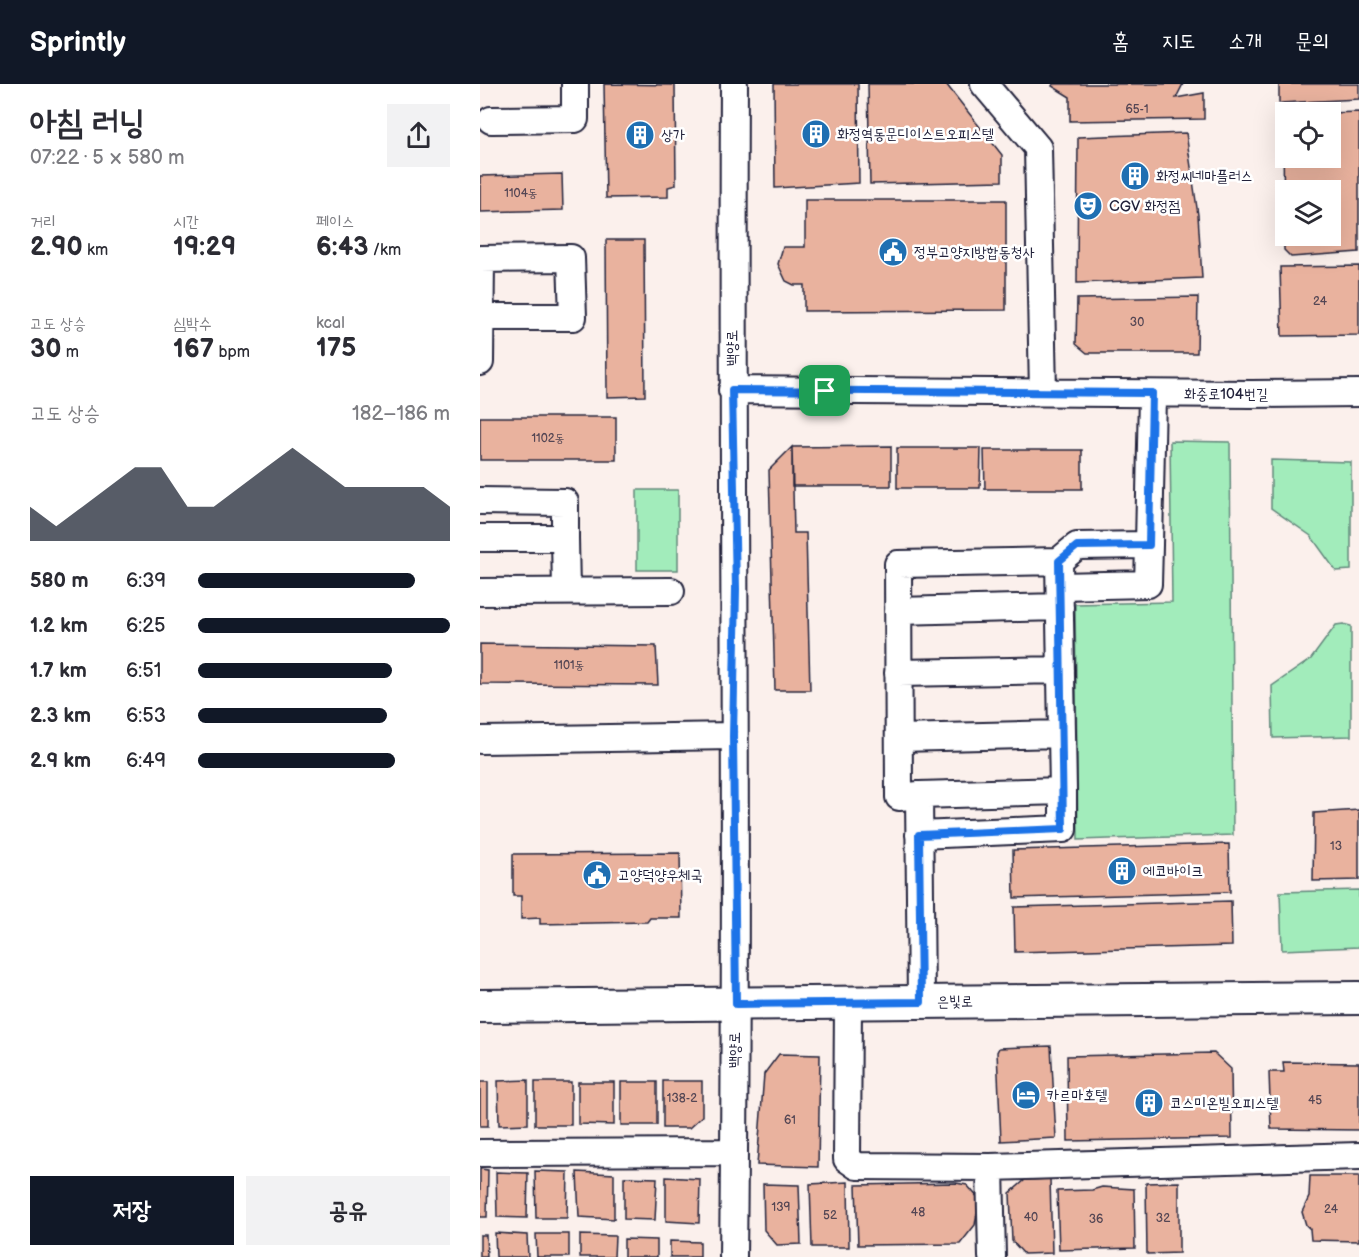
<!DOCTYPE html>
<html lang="ko">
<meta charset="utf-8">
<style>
:root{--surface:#fff;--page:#f2f2f3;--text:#2b2b33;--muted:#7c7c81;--accent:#111827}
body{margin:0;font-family:"Balsamiq Sans","Poor Story",sans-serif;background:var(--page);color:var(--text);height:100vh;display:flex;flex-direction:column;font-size:22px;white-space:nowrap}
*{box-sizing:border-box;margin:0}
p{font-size:20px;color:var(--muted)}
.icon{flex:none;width:33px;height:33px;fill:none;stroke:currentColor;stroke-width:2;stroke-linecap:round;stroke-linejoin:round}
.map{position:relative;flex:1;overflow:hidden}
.drawer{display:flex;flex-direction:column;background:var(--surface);width:480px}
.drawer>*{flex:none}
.buttons{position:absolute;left:795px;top:18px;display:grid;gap:12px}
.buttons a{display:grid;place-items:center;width:66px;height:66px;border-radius:0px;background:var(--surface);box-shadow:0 6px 24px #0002;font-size:30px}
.pin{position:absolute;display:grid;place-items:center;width:51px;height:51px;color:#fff;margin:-26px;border-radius:12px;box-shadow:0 3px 9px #0006}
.round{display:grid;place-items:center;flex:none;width:63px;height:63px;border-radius:0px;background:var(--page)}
.headline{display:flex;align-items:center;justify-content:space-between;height:102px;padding:0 30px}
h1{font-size:33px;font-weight:700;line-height:45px}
.figures{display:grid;grid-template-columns:repeat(3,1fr);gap:9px;height:102px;padding:6px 30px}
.figures div{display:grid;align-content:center}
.figures b{font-size:26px;font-weight:700}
.figures small{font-size:16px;font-weight:400}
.figures p{font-size:16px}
.chart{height:168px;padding:12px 30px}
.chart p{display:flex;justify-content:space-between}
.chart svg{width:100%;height:108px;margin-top:6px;fill:var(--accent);opacity:.7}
.primary-button{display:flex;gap:12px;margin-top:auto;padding:12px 30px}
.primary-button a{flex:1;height:69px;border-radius:0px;background:var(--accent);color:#fff;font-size:24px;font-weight:700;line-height:69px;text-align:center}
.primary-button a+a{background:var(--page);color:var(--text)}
ul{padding:0 30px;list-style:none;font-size:20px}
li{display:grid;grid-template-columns:96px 72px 1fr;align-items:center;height:45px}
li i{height:15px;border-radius:8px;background:var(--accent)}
header{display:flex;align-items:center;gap:36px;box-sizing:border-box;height:84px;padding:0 30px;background:var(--accent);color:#fff}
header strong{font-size:28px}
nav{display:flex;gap:33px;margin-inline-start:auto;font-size:21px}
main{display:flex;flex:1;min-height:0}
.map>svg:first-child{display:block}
</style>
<header>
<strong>Sprintly</strong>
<nav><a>홈</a><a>지도</a><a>소개</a><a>문의</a></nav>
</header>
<main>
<section class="drawer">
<div class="headline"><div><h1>아침 러닝</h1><p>07:22 · 5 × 580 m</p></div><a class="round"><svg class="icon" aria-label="share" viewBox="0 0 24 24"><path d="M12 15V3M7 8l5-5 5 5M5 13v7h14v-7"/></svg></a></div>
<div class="figures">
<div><p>거리</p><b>2.90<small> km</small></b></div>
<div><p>시간</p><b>19:29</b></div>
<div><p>페이스</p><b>6:43<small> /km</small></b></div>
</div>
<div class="figures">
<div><p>고도 상승</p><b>30<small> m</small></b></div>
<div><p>심박수</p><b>167<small> bpm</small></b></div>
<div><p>kcal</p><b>175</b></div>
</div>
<div class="chart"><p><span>고도 상승</span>182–186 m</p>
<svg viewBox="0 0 160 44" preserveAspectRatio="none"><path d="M0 44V30L10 38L20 30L30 22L40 14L50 14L60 30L70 30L80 22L90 14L100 6L110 14L120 22L130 22L140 22L150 22L160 30V44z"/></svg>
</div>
<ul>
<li><b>580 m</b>6:39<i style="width:86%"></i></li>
<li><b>1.2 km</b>6:25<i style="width:100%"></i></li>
<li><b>1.7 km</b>6:51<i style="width:77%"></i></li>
<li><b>2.3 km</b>6:53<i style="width:75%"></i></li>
<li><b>2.9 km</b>6:49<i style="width:78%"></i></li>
</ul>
<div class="primary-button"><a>저장</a><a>공유</a></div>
</section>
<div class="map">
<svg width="879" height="1173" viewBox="0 0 879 1173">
<rect width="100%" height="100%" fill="#fbf0ec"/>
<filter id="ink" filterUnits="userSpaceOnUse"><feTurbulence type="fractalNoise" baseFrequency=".0167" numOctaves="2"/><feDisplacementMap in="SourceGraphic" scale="12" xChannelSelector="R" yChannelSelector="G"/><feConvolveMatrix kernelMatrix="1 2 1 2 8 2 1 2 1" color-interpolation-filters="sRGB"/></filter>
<g filter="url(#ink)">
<path fill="#a2ecbb" stroke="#62877b" stroke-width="1.5" d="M 690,357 L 750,358 L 753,751 L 598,756 L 595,520 L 692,518 Z
M 791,376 L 871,378 L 871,486 L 856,487 L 831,452 L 791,424 Z
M 157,406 L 198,406 L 198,486 L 157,486 Z
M 863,540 L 871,542 L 871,652 L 793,654 L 792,602 L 831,575 L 856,541 Z
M 879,806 L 879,863 L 802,866 L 800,808 Z"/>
<path fill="#e9b29e" stroke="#22223b" stroke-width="1.5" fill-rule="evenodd" d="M 124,0 L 195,1 L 196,101 L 188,103 L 188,113 L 126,114 Z
M 294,0 L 378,0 L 379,99 L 295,104 Z
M 388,0 L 466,0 L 522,71 L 522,97 L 390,100 Z
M 573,0 L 703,0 L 696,14 L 724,9 L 724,35 L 590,37 L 590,13 L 572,2 Z
M 799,0 L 879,0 L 879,15 L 799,19 Z
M 879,28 L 879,168 L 811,173 L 804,166 L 803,38 L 806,35 L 806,74 L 850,74 L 850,29 ZM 806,106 L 850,106 L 850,152 L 806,152 Z
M 706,49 L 718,131 L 722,194 L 597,199 L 598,53 Z
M 82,90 L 83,126 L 0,128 L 0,92 Z
M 325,116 L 526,116 L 526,226 L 324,227 L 324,201 L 314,201 L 306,197 L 298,180 L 303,163 L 325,163 Z
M 126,156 L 164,156 L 165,312 L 127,313 Z
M 879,182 L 879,251 L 802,252 L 800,183 Z
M 718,213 L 717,269 L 607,269 L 596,260 L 597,215 Z
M 0,333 L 136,333 L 136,376 L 0,376 Z
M 411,362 L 411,402 L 312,402 L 312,363 Z
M 312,363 L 314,449 L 326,449 L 330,606 L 295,606 L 289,386 Z
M 417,364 L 501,364 L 500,404 L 417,404 Z
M 504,366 L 602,366 L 602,405 L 505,405 Z
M 0,560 L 176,562 L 178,601 L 0,600 Z
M 879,726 L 879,796 L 833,797 L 834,729 Z
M 749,760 L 750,808 L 534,814 L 533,766 Z
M 200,769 L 201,834 L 170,834 L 167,838 L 60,840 L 60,834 L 41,835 L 41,812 L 33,812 L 33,770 Z
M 751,817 L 752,862 L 535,868 L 534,823 Z
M 571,962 L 576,1054 L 521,1057 L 517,968 L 519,964 Z
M 734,969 L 751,985 L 752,1054 L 588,1057 L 587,972 Z
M 299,970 L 340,971 L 338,1083 L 277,1081 L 284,990 Z
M 803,978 L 879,979 L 879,1046 L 791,1045 L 789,988 L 804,988 Z
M 48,996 L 48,1040 L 19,1041 L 18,997 Z
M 183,997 L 222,997 L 222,1032 L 209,1044 L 183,1044 Z
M 0,998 L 8,998 L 8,1042 L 0,1042 Z
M 55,998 L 91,998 L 91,1041 L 55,1041 Z
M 98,998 L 134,998 L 134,1041 L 98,1040 Z
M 141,998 L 177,998 L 177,1041 L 141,1041 Z
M 0,1085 L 8,1086 L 7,1133 L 0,1133 Z
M 55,1087 L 88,1088 L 87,1134 L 56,1134 Z
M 16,1088 L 48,1089 L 47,1134 L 17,1133 Z
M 97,1088 L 134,1090 L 134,1135 L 99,1133 Z
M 830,1092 L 879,1092 L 879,1157 L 831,1156 L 830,1145 L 826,1141 L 822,1128 L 829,1113 Z
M 144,1093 L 177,1094 L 175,1136 L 144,1135 Z
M 186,1093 L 220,1095 L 219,1139 L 186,1137 Z
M 570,1095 L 572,1169 L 544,1170 L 532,1157 L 530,1109 L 545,1096 Z
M 368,1098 L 369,1163 L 332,1163 L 330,1100 Z
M 699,1098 L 699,1169 L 667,1170 L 666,1099 Z
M 476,1099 L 487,1101 L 499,1115 L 495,1141 L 480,1160 L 378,1161 L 376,1101 Z
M 283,1100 L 319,1101 L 321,1160 L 297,1161 L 284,1146 Z
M 622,1103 L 654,1105 L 655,1164 L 579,1166 L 577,1107 L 612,1106 Z
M 15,1149 L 47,1151 L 48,1173 L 16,1173 Z
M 56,1150 L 89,1150 L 89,1173 L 57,1173 Z
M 0,1151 L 6,1151 L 7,1173 L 0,1173 Z
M 100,1151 L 135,1152 L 134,1173 L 100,1173 Z
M 144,1155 L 177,1156 L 177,1173 L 144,1173 Z
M 190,1157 L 220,1158 L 220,1173 L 190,1173 Z"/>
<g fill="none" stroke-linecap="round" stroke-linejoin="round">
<g stroke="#22223b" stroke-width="30">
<path id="minor" d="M 504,0 L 558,64 L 563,308
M 11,36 L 95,35 L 95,0
M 0,175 L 91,174 L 93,233 L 0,233
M 0,278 L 1,175
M 252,306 L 771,310 L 879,309
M 0,417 L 85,418 L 85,454
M 0,454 L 85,454 L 86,507
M 580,502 L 668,500 L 669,461
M 0,508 L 191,507
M 418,527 L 580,523
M 418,589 L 581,586
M 419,654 L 582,650
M 0,656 L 253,652
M 439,711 L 419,713 L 418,480 L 579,477
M 439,751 L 583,745 L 583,707
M 368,917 L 367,1075 L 377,1082 L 510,1083 L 879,1072
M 441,918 L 439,711 L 583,707 L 579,477 L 597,462 L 669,461 L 672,310
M 0,1069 L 254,1068
M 510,1083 L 512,1173
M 253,1173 C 258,782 252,391 254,0"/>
</g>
<g stroke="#22223b" stroke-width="36">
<path id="major" d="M 0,922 L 879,914"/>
</g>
<use href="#minor" stroke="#fff" stroke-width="26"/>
<use href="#major" stroke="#fff" stroke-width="32"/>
</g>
</g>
<g fill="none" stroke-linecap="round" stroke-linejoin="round" filter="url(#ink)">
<g stroke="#fff" stroke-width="12">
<path id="route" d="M 252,306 L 672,309 L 669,461 L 597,462 L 579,477 L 583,745 L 439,751 L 441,918 L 256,920 L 253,652 L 256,505 Z"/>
</g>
<use href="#route" stroke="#1a73e8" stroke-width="8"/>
</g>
<defs>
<g id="building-disc" transform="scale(1.5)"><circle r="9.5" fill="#1f6fb2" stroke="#fff"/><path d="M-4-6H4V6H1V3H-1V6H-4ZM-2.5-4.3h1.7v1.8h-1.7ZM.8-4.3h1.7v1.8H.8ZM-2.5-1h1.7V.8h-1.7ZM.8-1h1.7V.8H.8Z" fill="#fff"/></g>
<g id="theatre-disc" transform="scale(1.5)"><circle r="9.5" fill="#1f6fb2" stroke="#fff"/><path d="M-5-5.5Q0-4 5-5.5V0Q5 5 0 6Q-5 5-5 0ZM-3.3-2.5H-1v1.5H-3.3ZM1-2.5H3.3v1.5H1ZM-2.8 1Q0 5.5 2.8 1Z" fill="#fff"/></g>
<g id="civic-disc" transform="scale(1.5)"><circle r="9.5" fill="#1f6fb2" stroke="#fff"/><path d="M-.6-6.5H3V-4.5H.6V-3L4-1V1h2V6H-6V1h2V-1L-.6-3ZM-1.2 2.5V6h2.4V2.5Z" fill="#fff"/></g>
<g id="hotel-disc" transform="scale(1.5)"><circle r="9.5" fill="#1f6fb2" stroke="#fff"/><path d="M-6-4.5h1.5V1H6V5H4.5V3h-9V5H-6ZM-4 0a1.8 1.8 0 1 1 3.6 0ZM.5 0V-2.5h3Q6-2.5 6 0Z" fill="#fff"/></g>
</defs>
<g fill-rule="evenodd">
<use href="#building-disc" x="336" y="50"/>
<use href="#building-disc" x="160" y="51"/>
<use href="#building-disc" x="655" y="92"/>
<use href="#theatre-disc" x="608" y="122"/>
<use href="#civic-disc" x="413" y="168"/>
<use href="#building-disc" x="642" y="787"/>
<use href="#civic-disc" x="117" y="791"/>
<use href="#hotel-disc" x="546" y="1011"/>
<use href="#building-disc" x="669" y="1019"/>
</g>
<g text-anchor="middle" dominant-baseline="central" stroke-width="5" stroke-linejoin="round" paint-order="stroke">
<g font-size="12" fill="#544654">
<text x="657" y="25">65-1</text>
<text x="41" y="109">1104동</text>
<text x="840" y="217">24</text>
<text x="657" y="238">30</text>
<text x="68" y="354">1102동</text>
<text x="89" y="581">1101동</text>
<text x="856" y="762">13</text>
<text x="202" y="1014">138-2</text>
<text x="835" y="1016">45</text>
<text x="310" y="1036">61</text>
<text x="301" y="1123">139</text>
<text x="851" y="1125">24</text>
<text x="438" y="1128">48</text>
<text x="350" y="1131">52</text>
<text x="551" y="1133">40</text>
<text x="683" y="1134">32</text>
<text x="616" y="1135">36</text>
</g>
<g font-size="15" fill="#22223b" stroke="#fff" text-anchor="start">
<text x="357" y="50">화정역동문디이스트오피스텔</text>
<text x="181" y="51">상가</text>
<text x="676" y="92">화정씨네마플러스</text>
<text x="629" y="122">CGV 화정점</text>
<text x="434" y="168">정부고양지방합동청사</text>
<text x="663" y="787">에코바이크</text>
<text x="138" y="791">고양덕양우체국</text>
<text x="567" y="1011">카르마호텔</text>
<text x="690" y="1019">코스미온빌오피스텔</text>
</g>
<g font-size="15" fill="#22223b" stroke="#fff">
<text transform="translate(252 264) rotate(-90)">백양로</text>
<text x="746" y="310">화중로104번길</text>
<text transform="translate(475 918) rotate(-1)">은빛로</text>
<text transform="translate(255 966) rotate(-89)">백양로</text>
</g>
</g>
</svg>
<div class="buttons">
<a><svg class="icon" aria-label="locate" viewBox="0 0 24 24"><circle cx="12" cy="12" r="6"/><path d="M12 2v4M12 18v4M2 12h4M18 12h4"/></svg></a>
<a><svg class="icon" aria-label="layers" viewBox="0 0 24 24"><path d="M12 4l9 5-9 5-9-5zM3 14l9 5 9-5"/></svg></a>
</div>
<div class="pin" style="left:345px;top:307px;background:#1e9e55"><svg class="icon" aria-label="arrive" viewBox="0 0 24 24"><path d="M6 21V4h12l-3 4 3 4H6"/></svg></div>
</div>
</main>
